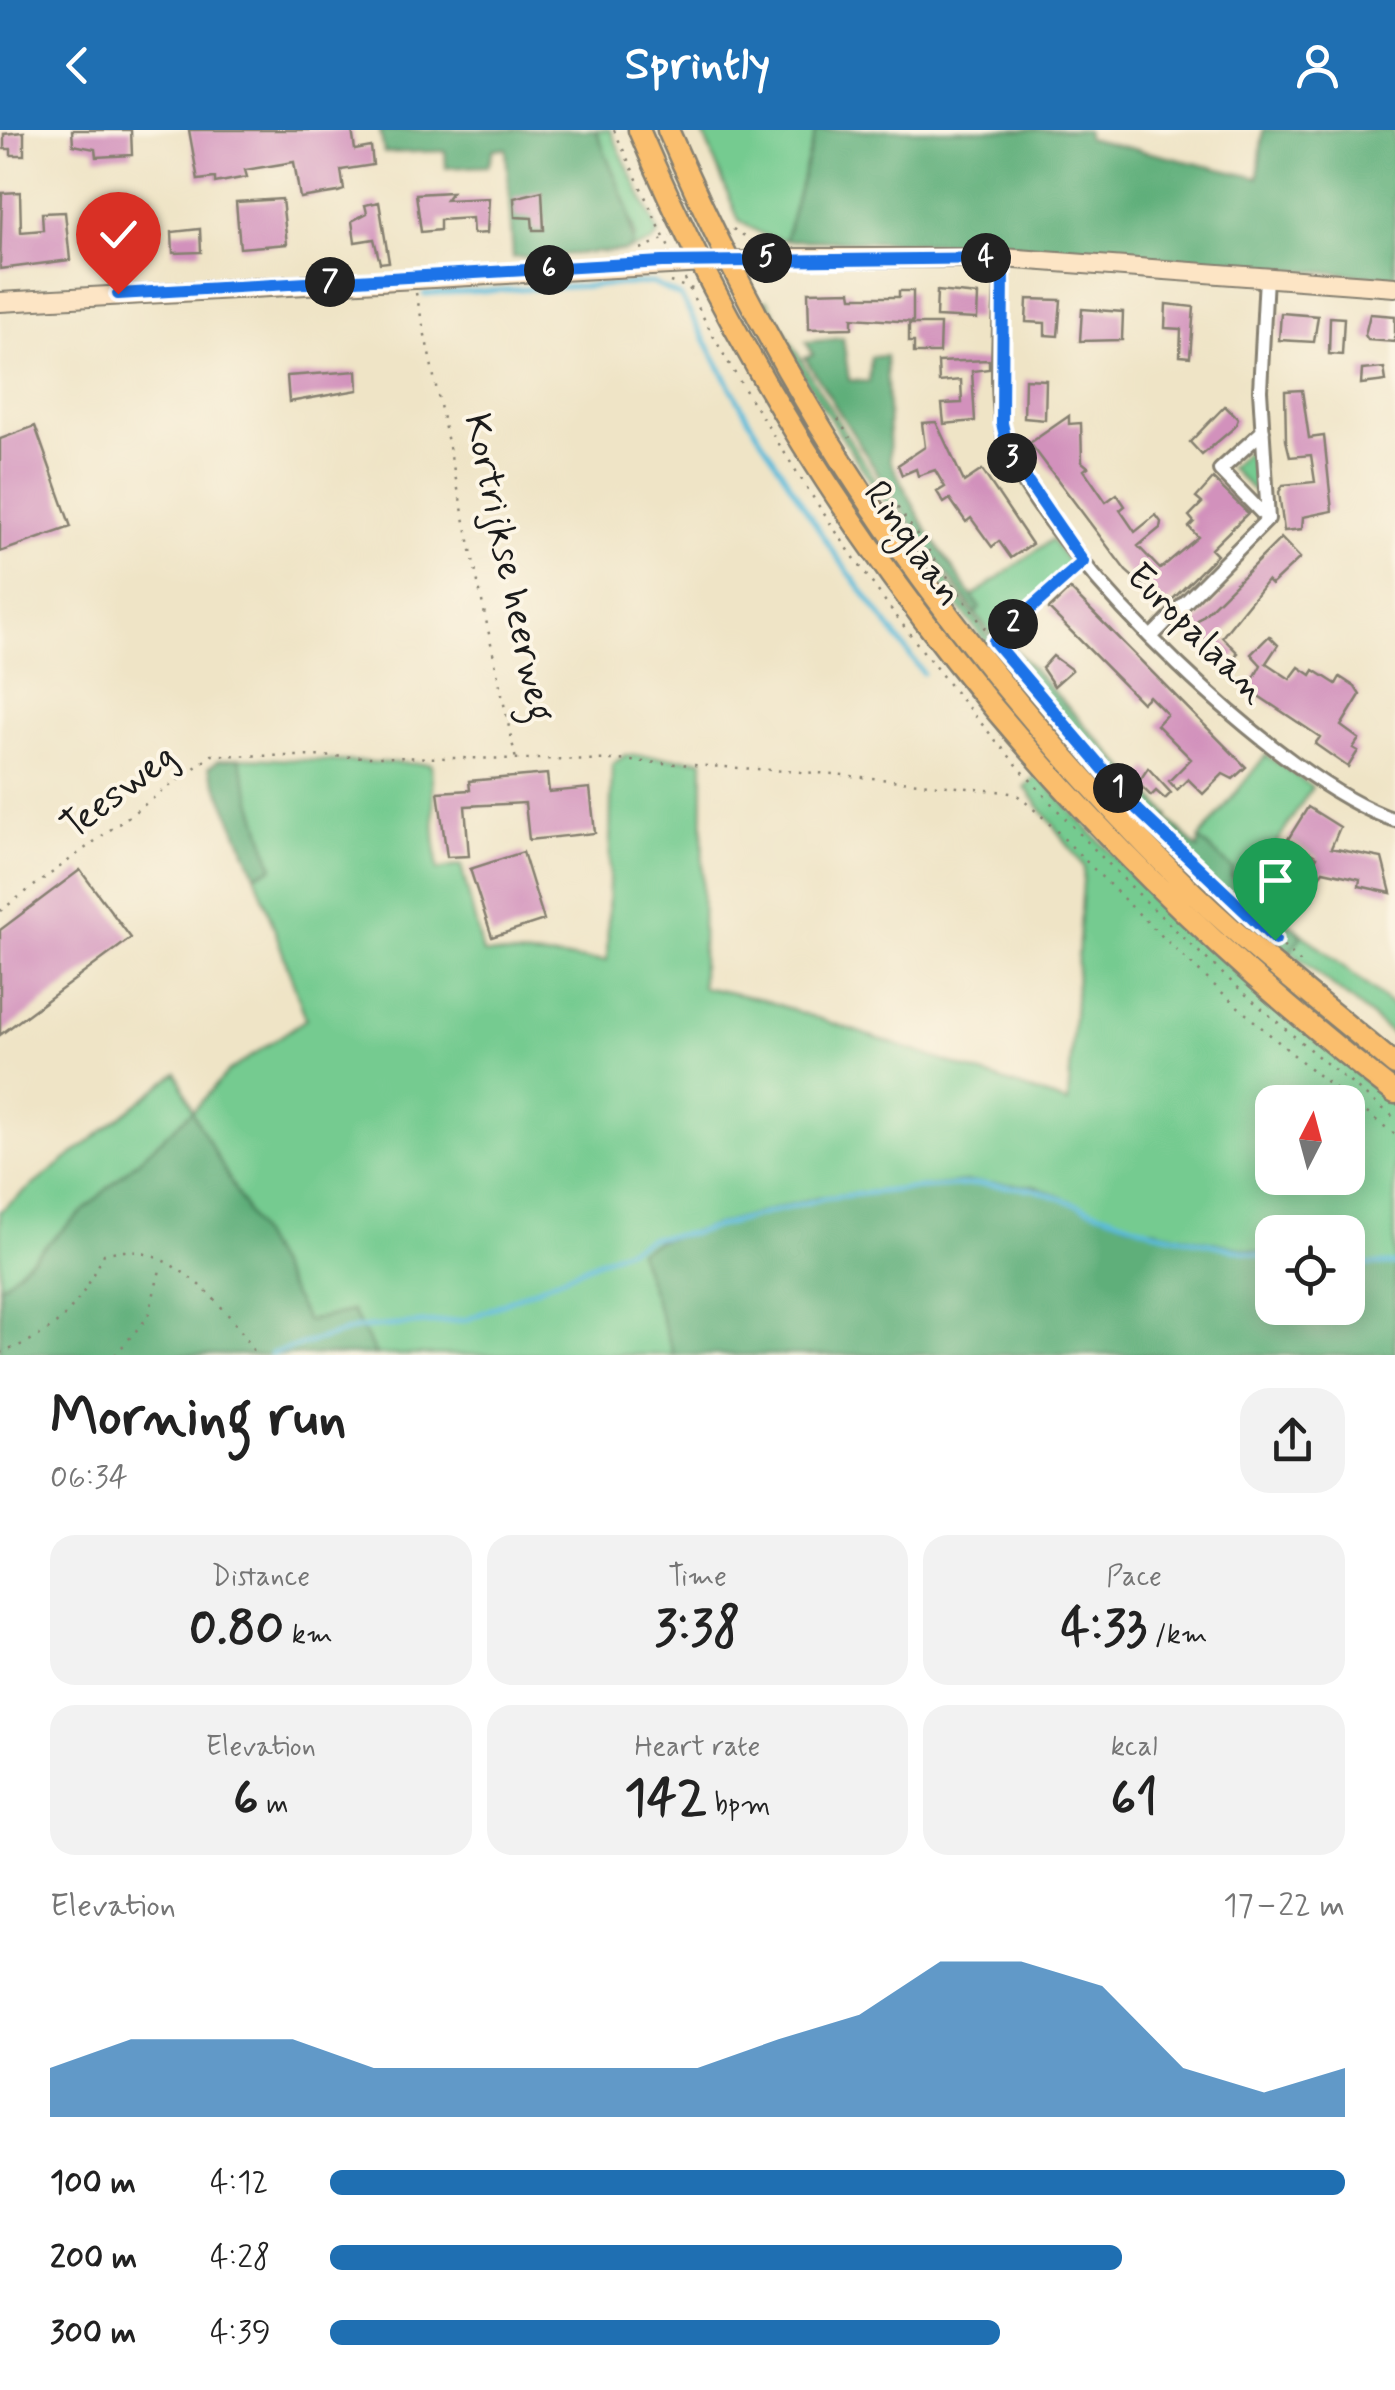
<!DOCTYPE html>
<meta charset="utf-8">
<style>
:root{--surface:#fff;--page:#f2f2f2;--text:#222;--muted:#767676;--accent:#1f6fb2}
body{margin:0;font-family:Mynerve,sans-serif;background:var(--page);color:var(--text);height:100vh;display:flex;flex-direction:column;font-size:38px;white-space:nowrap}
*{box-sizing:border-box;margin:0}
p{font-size:32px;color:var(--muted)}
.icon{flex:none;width:55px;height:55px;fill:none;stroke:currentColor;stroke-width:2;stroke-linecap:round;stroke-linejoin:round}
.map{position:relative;height:1225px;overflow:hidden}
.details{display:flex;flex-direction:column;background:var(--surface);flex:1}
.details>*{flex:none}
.needle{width:65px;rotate:6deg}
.fabs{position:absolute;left:1255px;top:955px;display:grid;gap:20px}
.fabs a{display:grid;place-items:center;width:110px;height:110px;border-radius:20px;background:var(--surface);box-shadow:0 5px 25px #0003;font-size:50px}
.pin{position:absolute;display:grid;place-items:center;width:85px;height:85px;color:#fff;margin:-102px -42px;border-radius:50% 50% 50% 0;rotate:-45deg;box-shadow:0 0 10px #0007}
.pin .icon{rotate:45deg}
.km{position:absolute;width:50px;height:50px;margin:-25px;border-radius:50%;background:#222;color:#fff;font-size:28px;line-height:50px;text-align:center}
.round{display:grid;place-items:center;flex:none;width:105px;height:105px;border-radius:30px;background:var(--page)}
.overview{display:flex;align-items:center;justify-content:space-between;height:170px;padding:0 50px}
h1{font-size:55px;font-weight:700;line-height:75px}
.stats{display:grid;grid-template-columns:repeat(3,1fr);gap:15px;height:170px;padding:10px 50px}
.stats div{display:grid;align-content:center;border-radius:25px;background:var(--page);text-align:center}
.stats b{font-size:50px;font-weight:700}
.stats small{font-size:28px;font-weight:400}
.stats p{font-size:28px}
.chart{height:280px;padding:20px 50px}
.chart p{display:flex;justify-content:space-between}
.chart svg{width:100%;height:180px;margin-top:10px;fill:var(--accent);opacity:.7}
ul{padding:0 50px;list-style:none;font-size:32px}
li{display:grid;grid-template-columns:160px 120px 1fr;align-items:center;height:75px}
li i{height:25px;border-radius:12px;background:var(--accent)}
header{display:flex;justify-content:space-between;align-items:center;height:130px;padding:0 50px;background:var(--accent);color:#fff;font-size:45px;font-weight:700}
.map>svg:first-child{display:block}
</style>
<header><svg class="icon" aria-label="back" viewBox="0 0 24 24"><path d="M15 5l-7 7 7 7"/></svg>Sprintly<svg class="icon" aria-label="person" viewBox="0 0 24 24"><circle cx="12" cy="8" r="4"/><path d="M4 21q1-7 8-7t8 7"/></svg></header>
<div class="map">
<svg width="1395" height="1225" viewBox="0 0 1395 1225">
<rect width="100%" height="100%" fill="#fcf5e5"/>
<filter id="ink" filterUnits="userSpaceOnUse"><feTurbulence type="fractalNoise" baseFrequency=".01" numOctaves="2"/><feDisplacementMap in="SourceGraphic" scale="20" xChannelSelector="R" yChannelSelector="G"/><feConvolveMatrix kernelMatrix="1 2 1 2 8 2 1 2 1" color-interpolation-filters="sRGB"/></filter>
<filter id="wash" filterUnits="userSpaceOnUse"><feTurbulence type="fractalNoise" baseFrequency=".0048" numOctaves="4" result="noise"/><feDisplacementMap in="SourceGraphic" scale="40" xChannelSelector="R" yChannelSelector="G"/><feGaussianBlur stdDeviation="2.25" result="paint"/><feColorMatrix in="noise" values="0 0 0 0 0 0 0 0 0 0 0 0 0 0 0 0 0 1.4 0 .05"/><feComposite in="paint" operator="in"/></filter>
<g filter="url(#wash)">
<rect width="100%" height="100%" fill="#efe4c6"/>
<path fill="#74cb90" stroke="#487456" stroke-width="2.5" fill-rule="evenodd" d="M 596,0 L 610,0 L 654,93 L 658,105 L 652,113 L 625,121 L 635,108 L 633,97 Z
M 702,0 L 816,0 L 785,110 L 764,105 L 739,91 Z
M 767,170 C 866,351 982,508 1119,663 L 1115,668 C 977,515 864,351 760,173 Z
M 1257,313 L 1264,371 L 1230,338 Z
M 1051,410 L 1072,436 L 993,506 L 975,483 L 980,478 L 972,467 Z
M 625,625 L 703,630 L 702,857 L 761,869 L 1068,973 L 1084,737 L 1025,657 L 1038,644 C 1145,766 1267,874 1395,973 L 1395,1135 L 1348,1132 L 1348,1102 L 1272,1102 L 1272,1125 L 1128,1094 L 1033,1056 L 967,1052 L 638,1121 L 674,1225 L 376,1225 L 352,1181 L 307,1191 L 0,1225 L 0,1081 L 177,943 L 193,981 L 228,942 L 306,889 L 255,744 L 272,738 L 239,628 L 431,634 L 437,740 L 461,735 L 483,823 L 607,831 L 612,635 ZM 1272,972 L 1348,972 L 1348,1048 L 1272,1048 Z
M 1266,625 L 1312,657 L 1247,759 L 1199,709 Z
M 1294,797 L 1395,878 L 1395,906 L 1290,821 L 1301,807 Z"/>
<path fill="#5faf7a" stroke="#3e664b" stroke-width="2.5" d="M 380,0 L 596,0 L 628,78 L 633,115 L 625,121 L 513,128 L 506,18 L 494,19 L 488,36 L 446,38 L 445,21 L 384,23 Z
M 816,0 L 1087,0 L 1087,8 L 1258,48 L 1263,0 L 1394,0 L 1395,148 L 1001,115 L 785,110 Z
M 843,208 L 849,250 L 869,252 L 871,227 L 886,226 L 890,330 L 926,399 L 980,478 L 975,483 L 895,371 L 805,228 L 813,225 L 806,212 Z
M 1003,507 L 1169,685 L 1167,688 L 1198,719 L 1199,709 L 1233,739 L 1231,746 L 1294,797 L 1301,807 L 1285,828 L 1115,668 L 1122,658 L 997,514 Z
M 239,628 L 273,738 L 255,744 L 209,637 L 219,630 Z
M 192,981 L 307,1191 L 352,1181 L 376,1225 L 0,1225 L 0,1157 Z
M 967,1052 L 1034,1056 L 1128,1094 L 1272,1125 L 1272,1178 L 1348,1178 L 1348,1132 L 1395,1135 L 1395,1225 L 674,1225 L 638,1121 L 658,1111 L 818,1067 Z"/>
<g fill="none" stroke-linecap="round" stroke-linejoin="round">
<path stroke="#5cbbda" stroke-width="5" d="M 424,164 L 652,153 L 681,167 L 748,288 L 830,417 L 923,543
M 1348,1135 L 1395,1134
M 271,1224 L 358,1198 L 466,1190 L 651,1108 L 693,1103 L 824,1068 L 907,1059 L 980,1054 L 1033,1059 L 1153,1101 L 1272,1128"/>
</g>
<g id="blocks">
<path fill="#d291bc" d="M 72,0 L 131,0 L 132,25 L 96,27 L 95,19 L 73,15 Z
M 189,0 L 352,0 L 355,20 L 371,17 L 373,35 L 341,40 L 344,60 L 338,62 L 300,68 L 294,32 L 245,40 L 247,47 L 215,53 L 215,48 L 198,50 Z
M 24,2 L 24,25 L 11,25 L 11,19 L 4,19 L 4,4 Z
M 542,61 L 544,100 L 533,100 L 532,88 L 515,87 L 514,68 Z
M 20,62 L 21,102 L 43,100 L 42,83 L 65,82 L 70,130 L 0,139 L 2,63 Z
M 452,62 L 446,70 L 489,68 L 487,103 L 473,104 L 472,88 L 440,90 L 440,100 L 421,102 L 416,64 Z
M 282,69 L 287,114 L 240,118 L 236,72 Z
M 379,72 L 389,132 L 380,133 L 374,109 L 355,112 L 352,91 L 367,83 L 365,75 Z
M 139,87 L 147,128 L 121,130 L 118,89 Z
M 200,99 L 201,122 L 173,123 L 172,102 Z
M 851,161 L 852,167 L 899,167 L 899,161 L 913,161 L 913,192 L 852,188 L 852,198 L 809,199 L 808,162 Z
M 937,161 L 978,165 L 977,189 L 936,187 Z
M 1027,169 L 1061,170 L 1058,206 L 1045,205 L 1045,193 L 1026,192 Z
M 1166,174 L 1194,177 L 1190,227 L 1180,226 L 1181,199 L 1165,198 Z
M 1082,179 L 1123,182 L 1122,210 L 1080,211 Z
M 1281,183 L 1318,186 L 1314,212 L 1279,210 Z
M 1370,184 L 1395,186 L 1395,212 L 1368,210 L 1365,205 Z
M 1330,187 L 1344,188 L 1342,225 L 1329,224 Z
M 909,194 L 940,194 L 939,223 L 914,223 L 914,212 L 909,212 Z
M 989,230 L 989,239 L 972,241 L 975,291 L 944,294 L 942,274 L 962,273 L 961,250 L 939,252 L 938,232 Z
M 1384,238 L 1386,251 L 1361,254 L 1362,240 Z
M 357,241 L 358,260 L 289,272 L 287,246 Z
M 1025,249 L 1046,250 L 1045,290 L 1024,288 Z
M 1302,260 L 1309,308 L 1324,306 L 1332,381 L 1303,387 L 1302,399 L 1284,401 L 1279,362 L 1283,355 L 1315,352 L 1311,325 L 1290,327 L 1286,310 L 1285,261 Z
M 1225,276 L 1238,289 L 1235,297 L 1202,325 L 1190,312 Z
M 1069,286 L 1069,294 L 1081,293 L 1082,332 L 1088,337 L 1084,340 L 1106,372 L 1117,364 L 1125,376 L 1120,380 L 1135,402 L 1156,385 L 1161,392 L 1160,398 L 1138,416 L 1160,439 L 1198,407 L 1189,397 L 1194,392 L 1189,386 L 1202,373 L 1196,368 L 1213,349 L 1248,383 L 1211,419 L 1217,425 L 1166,476 L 1126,441 L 1030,313 Z
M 936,292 L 964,352 L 982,340 L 1032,414 L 1011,428 L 999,411 L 992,417 L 971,388 L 966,392 L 950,369 L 944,373 L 937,362 L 945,357 L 935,340 L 918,346 L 916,339 L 902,345 L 898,335 L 925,317 L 922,293 Z
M 35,296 L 71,397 L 0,422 L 0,309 Z
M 1281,408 L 1300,428 L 1271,455 L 1267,451 L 1222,507 L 1238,523 L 1230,531 L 1191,498 Z
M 1070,459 L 1246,637 L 1233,649 L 1223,644 L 1203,664 L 1188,649 L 1177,660 L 1169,651 L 1191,629 L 1157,595 L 1167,584 L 1149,566 L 1142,573 L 1049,479 Z
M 1269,506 L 1278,515 L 1266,533 L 1290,549 L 1299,537 L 1311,545 L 1314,540 L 1336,554 L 1340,547 L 1355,557 L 1360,565 L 1341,596 L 1359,609 L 1353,618 L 1358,621 L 1348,637 L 1315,614 L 1320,607 L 1248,559 L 1261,535 L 1251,524 Z
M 1053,526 L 1072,540 L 1054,556 L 1042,538 Z
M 1148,638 L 1171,663 L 1165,669 L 1156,661 L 1151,666 L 1138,653 Z
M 547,644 L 549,662 L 590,658 L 595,703 L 529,710 L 525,673 L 465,676 L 469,726 L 447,727 L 438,662 L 470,660 L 469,651 Z
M 1308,677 L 1340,697 L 1331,718 L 1382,728 L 1391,763 L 1359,756 L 1360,749 L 1323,741 L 1320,745 L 1310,739 L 1317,727 L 1288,709 Z
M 523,722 L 544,790 L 492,807 L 470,739 Z
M 80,740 L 131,808 L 0,905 L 0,800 Z"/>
</g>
</g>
<g filter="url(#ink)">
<use href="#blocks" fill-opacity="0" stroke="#868071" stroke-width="2.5"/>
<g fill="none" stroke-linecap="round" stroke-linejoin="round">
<g stroke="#868071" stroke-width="18">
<path id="street" d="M 1003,128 C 1002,178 991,282 1010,325 C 1059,434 1281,653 1395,690
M 1263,301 L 1220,340 L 1268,389
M 1153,505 L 1268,389 L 1260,260 L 1266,147"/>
</g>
<g stroke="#868071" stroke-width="22">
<path id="secondary" d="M 0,172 L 797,128 L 1003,128 L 1395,157"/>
</g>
<g stroke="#868071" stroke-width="25">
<path id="primary" d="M 639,0 C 801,382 1067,710 1395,963
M 668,0 C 792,288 956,525 1177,747 C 1245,815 1322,873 1395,935"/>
</g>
<path stroke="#868071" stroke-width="2.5" stroke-dasharray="2.5 8" stroke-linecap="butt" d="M 614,0 L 670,120
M 733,99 L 756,113
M 641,119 L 670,106
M 685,149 C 713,213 754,274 791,333 C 952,588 1157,804 1395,988
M 670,152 L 696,160
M 416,163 L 516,630
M 838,289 L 850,308
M 879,352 L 994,511 L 1127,668
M 994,511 L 1074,440
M 1160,702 L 1301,833
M 0,781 L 212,625 L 615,630 L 833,644 L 997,661 L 1016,664 L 1044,688 C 1154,802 1267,911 1395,1004
M 0,1223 C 58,1203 78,1178 104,1124 C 164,1105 230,1178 256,1225
M 115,1225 L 148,1187 L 161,1136"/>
<use href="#street" stroke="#fff" stroke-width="12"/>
<use href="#secondary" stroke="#fde5c5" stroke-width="18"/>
<use href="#primary" stroke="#fabe6d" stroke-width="20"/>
</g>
</g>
<g fill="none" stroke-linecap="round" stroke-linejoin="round" filter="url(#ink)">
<g stroke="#fff" stroke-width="20">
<path id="route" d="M 118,164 L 662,132 L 1003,128 L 1002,293 L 1009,324 L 1083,432 L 994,511 L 1138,680 L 1275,810"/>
</g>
<use href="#route" stroke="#1a73e8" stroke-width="12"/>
</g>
<g text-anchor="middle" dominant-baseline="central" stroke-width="8" stroke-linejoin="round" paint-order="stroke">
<g font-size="38" fill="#1c1c1c" stroke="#fcf5e5">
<text transform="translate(912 414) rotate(55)">Ringlaan</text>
<text transform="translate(508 438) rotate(78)">Kortrijkse heerweg</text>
<text transform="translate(1196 504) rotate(45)">Europalaan</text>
<text transform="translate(119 662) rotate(-37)">Teesweg</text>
</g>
</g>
</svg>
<div class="fabs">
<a><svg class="needle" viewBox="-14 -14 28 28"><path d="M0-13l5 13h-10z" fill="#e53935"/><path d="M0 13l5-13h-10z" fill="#767676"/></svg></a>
<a><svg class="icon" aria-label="locate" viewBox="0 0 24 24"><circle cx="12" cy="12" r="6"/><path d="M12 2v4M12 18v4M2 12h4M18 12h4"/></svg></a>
</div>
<div class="pin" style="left:1275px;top:810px;background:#1e9e55"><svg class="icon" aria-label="arrive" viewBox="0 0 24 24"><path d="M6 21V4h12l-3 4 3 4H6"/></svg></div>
<div class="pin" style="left:118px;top:164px;background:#d93025"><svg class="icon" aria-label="check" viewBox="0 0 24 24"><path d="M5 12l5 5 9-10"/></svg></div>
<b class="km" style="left:1118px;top:658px">1</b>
<b class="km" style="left:1013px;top:494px">2</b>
<b class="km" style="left:1012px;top:328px">3</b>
<b class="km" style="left:986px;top:128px">4</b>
<b class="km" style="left:767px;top:128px">5</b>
<b class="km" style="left:549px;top:140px">6</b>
<b class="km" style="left:330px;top:152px">7</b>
</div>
<section class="details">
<div class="overview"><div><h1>Morning run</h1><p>06:34</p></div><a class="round"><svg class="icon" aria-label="share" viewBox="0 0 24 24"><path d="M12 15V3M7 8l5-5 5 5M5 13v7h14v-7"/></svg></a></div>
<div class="stats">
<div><p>Distance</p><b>0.80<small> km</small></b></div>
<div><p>Time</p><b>3:38</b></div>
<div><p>Pace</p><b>4:33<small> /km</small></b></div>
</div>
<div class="stats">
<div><p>Elevation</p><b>6<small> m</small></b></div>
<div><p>Heart rate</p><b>142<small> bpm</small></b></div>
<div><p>kcal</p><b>61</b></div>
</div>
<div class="chart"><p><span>Elevation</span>17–22 m</p>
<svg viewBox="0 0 160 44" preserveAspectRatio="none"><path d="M0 44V32L10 25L20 25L30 25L40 32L50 32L60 32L70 32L80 32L90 25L100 19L110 6L120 6L130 12L140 32L150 38L160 32V44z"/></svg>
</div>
<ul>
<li><b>100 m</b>4:12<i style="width:100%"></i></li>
<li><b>200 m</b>4:28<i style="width:78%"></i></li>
<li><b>300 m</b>4:39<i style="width:66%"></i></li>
</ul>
</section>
